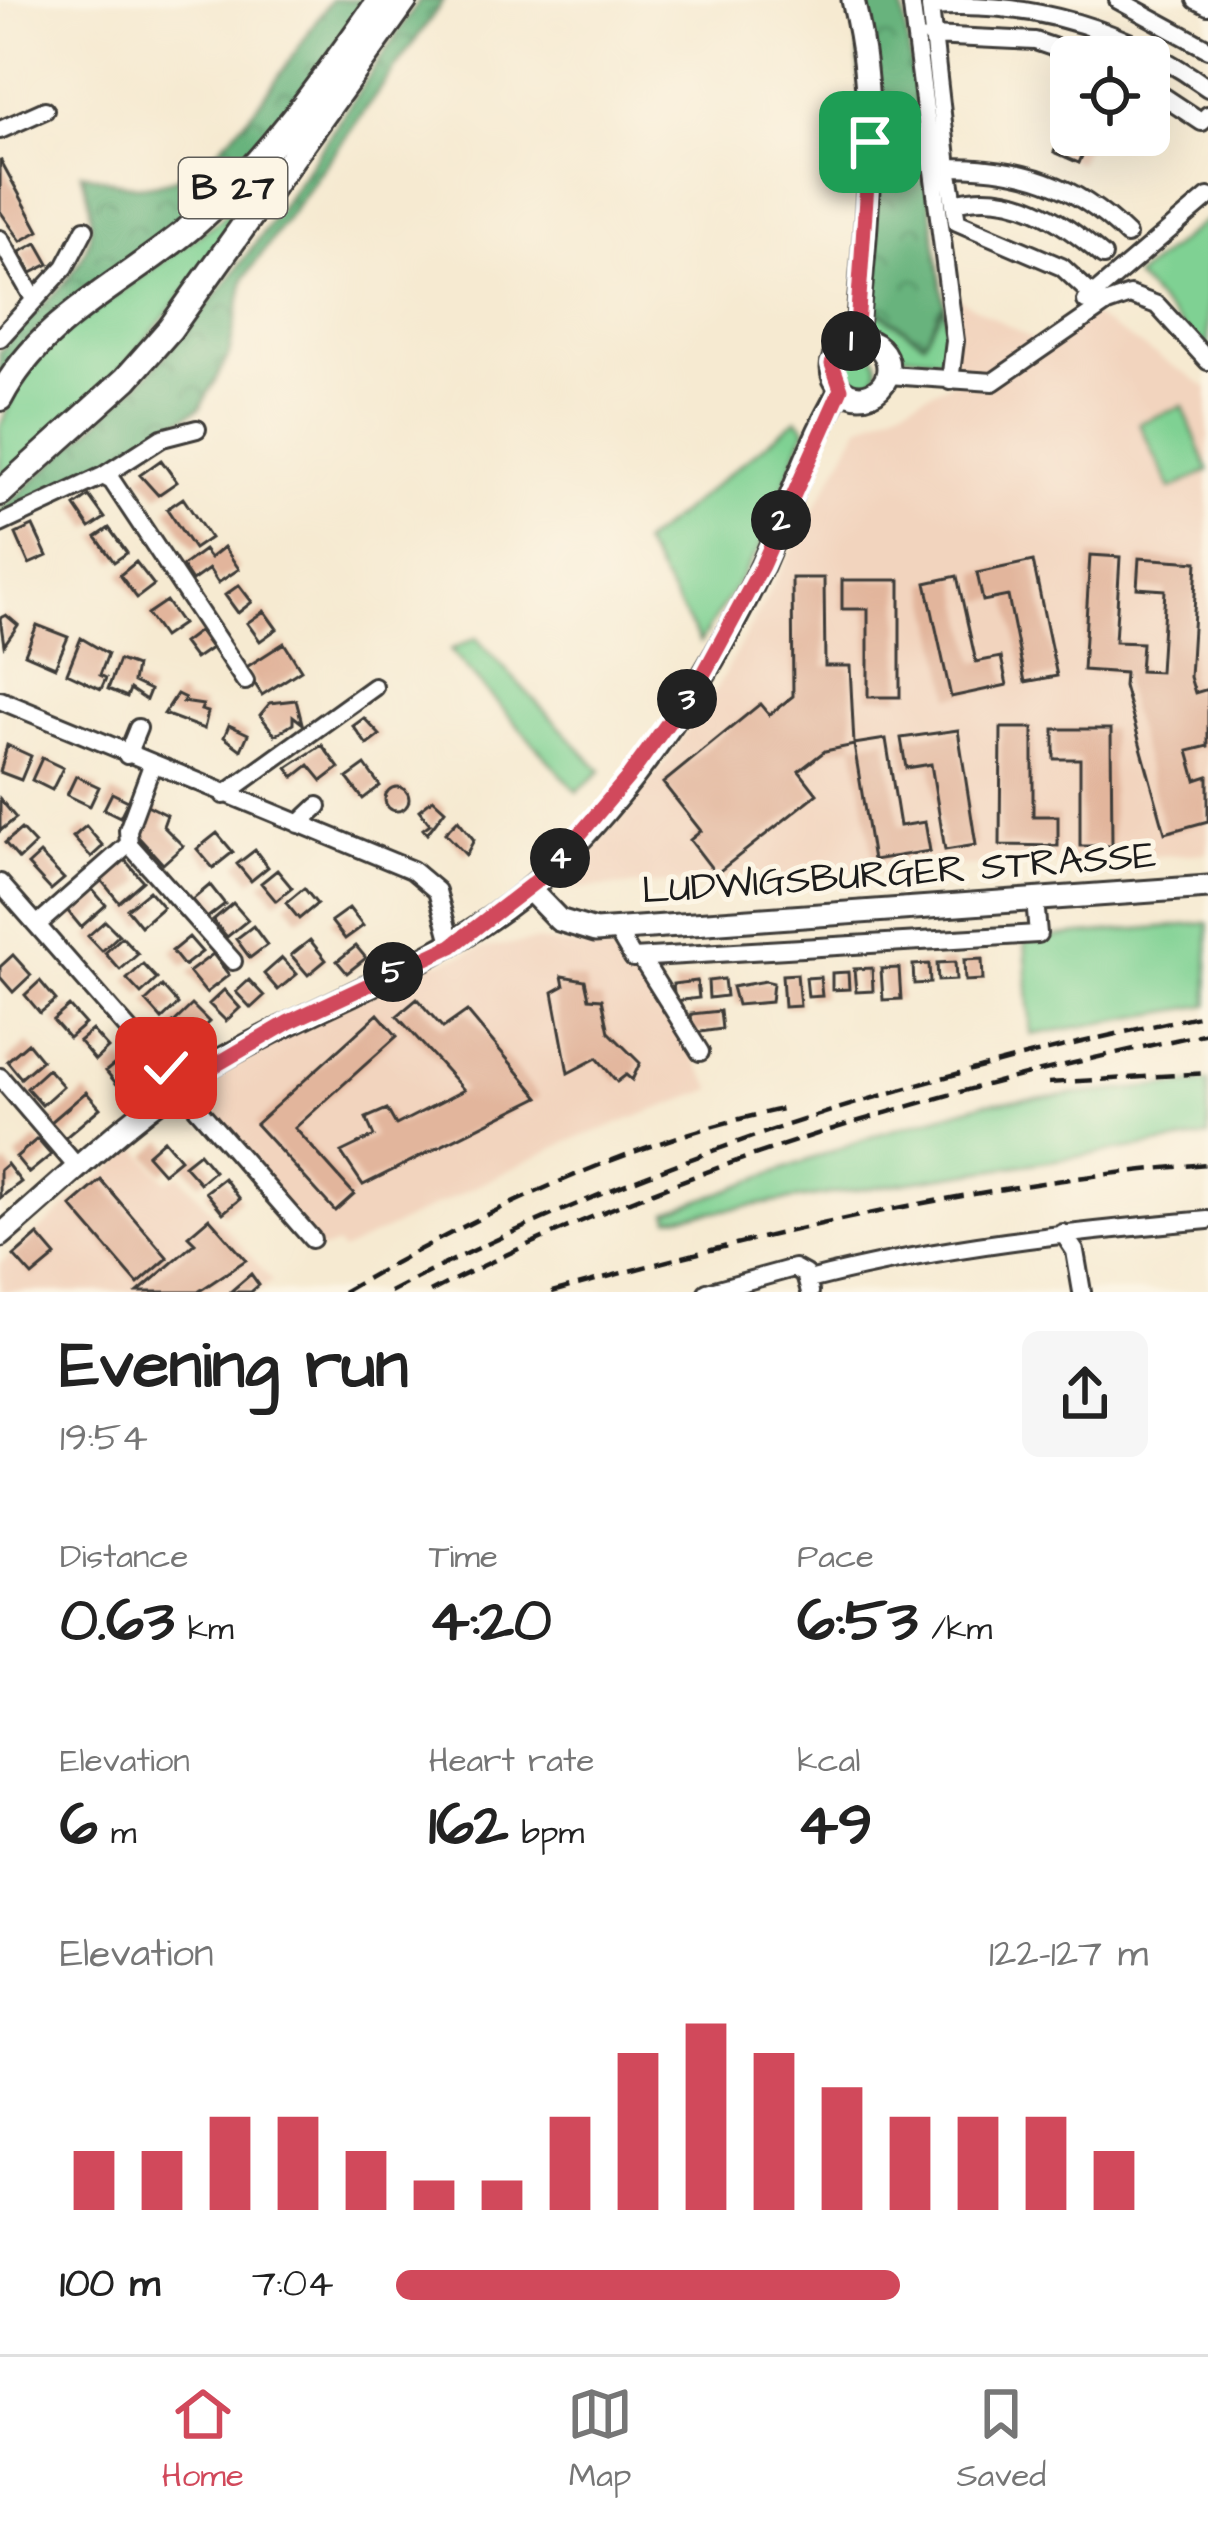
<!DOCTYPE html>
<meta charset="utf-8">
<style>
:root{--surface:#fff;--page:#f6f6f6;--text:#222;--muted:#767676;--line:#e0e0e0;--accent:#d1495b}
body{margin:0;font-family:"Architects Daughter",sans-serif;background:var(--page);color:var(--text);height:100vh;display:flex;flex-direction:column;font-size:45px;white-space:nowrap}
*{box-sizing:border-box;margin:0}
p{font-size:39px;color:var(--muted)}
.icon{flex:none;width:66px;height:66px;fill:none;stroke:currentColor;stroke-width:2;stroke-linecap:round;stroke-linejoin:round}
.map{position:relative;height:1292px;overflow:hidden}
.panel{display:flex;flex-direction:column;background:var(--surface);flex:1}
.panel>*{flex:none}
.tools{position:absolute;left:1050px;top:36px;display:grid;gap:24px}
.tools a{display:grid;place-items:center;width:120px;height:120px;border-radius:18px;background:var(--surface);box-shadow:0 12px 48px #0002;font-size:60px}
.pin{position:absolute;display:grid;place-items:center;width:102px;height:102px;color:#fff;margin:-51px;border-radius:24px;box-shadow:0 6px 18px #0006}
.km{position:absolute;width:60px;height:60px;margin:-30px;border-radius:50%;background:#222;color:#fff;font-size:33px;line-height:60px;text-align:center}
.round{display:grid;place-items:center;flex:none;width:126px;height:126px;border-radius:18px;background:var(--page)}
.head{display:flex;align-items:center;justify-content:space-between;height:204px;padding:0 60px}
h1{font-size:66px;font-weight:700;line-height:90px}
.figures{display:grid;grid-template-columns:repeat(3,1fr);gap:18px;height:204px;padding:12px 60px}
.figures div{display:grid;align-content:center}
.figures b{font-size:60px;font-weight:700}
.figures small{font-size:33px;font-weight:400}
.figures p{font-size:33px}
.chart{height:336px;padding:24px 60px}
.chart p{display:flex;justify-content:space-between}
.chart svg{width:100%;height:216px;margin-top:12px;stroke:var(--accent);stroke-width:6}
ul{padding:0 60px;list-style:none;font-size:39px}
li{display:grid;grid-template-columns:192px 144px 1fr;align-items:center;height:90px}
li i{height:30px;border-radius:15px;background:var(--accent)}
.tabs{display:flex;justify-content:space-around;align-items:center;height:168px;border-top:3px solid var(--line);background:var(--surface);font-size:33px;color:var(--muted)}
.tabs a{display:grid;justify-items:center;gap:6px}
.tabs .active{color:var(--accent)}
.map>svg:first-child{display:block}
</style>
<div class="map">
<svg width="1208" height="1292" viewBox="0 0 1208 1292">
<defs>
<pattern id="forest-crowns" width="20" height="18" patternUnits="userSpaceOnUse" patternTransform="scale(3)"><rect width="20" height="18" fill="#67b37d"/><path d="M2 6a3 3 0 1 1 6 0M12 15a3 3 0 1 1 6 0" fill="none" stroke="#549166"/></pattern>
</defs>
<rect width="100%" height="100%" fill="#fcf5e5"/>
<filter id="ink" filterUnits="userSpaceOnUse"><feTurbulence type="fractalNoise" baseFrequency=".00833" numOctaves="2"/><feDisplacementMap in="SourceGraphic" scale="24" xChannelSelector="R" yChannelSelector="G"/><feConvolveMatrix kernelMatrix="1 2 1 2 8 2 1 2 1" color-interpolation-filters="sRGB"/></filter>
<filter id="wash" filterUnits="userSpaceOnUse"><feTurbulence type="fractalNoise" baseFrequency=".004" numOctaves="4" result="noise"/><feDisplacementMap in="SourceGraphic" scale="48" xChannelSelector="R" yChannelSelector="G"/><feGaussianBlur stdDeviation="2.7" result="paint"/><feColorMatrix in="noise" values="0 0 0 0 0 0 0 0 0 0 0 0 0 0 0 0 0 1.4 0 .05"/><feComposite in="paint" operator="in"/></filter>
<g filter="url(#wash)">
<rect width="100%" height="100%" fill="#f6ead1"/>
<path fill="#f2d4be" d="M 953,295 L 1039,343 L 1082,309 L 1208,388 L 1208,853 L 570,889 L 567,882 L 667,760 L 716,689 L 860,426 L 952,382 Z
M 536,941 L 604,949 L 633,958 L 713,1089 L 567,1142 L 342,1251 L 337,1245 L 319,1250 L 180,1086 L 432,955 L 438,964 L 482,948 Z
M 137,1147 L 166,1181 L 180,1175 L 272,1281 L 258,1292 L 0,1292 L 0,1264 Z"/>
<path fill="#7fd193" stroke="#4e7658" stroke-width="3" d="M 315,114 L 209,262 L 118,374 L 0,481 L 0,428 L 18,381 L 54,341 L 220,220 Z
M 1206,220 L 1208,222 L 1208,354 L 1135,277 Z
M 865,304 L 923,342 L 945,306 L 948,359 L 892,353 L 863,328 Z
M840 367a19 19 0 1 1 38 0a19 19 0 1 1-38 0Z
M 1183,406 L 1208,471 L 1171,489 L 1139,423 Z
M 797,419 L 806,428 L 760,548 L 700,642 L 642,544 Z
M 476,638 L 601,771 L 577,792 L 450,650 Z
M 1208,923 L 1208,1005 L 1031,1035 L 1025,939 Z
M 1208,1082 L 1208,1137 L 670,1218 L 668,1212 L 879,1134 L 985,1103 Z"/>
<path fill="url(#forest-crowns)" stroke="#42684c" stroke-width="3" d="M 331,0 L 371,0 L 247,163 L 207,202 L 37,330 L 0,380 L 0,352 C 49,287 117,265 81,173 C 101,177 126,187 145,186 C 222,182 289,57 331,0 Z
M 420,0 L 444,0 L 244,279 L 229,355 L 200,408 L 97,471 L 0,519 L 0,510 C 58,459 116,409 168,352 C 261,250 341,114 420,0 Z
M 857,0 L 902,0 L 944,303 L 924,342 L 866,301 Z"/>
<g id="blocks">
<path fill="#e2b59c" d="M 1071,106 L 1071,135 L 1091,135 L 1079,163 L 1054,152 L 1065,127 L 1061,119 Z
M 0,159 L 39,231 L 21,241 L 0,211 Z
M 37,243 L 49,264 L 31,273 L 20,252 Z
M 161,460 L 177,482 L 158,495 L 140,475 Z
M 89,496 L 105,518 L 90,528 L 75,506 Z
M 183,498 L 210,538 L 194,549 L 167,509 Z
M 33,526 L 47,556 L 29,564 L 16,534 Z
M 109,528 L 127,553 L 114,562 L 96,537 Z
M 224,547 L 239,569 L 218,583 L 209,569 L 192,581 L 182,566 L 204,550 L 210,558 Z
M 1090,555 L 1120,557 L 1115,642 L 1142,643 L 1140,671 L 1160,672 L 1165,590 L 1137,588 L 1139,558 L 1197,562 L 1190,677 L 1195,693 L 1208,689 L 1208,746 L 1188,751 L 1196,780 L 1208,776 L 1208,821 L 1165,833 L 1124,686 L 1125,673 L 1083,670 Z
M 1033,561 L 1057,676 L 1025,682 L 1008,596 L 983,601 L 977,573 Z
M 136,562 L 154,585 L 137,598 L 120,575 Z
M 957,576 L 976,662 L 1001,657 L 1007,685 L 951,697 L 926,583 Z
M 792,578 L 824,578 L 825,666 L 850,666 L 854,744 L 886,739 L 900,826 L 925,822 L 930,851 L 873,860 L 854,745 L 825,751 L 799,771 L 817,794 L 716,874 L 690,840 L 701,831 L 663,783 L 760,704 L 769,715 L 793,696 Z
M 842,580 L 900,580 L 900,697 L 868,697 L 868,609 L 842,609 Z
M 239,585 L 252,602 L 238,613 L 225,595 Z
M 166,601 L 182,624 L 163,637 L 147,614 Z
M 264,611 L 277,629 L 260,641 L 247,623 Z
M 6,615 L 18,625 L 4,645 L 0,618 Z
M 37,625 L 68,637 L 55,667 L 25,654 Z
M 199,631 L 211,648 L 195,659 L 183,643 Z
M 81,638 L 108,654 L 100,675 L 106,678 L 101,689 L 67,673 Z
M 284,643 L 301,670 L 262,695 L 245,668 Z
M 119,660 L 136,666 L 133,682 L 150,690 L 146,700 L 130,689 L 127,697 L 108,689 Z
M 177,694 L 185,698 L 183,702 L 203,705 L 201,710 L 208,712 L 204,729 L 164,714 Z
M 296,700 L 302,723 L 293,716 L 293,724 L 275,735 L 260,715 L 270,703 Z
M 364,718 L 380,735 L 367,745 L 353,726 Z
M 229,725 L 248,734 L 241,750 L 224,737 Z
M 1001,728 L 1033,728 L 1033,816 L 1058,816 L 1058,846 L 1000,845 Z
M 1054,729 L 1111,729 L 1112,846 L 1080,846 L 1080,759 L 1054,759 Z
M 958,730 L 976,845 L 945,850 L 931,764 L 906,768 L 901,738 Z
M 7,745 L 31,756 L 21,780 L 0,772 Z
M 322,745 L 339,768 L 322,781 L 309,765 L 294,777 L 287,768 Z
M 42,758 L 63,768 L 52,790 L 32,780 Z
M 365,765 L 380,786 L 363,799 L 347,778 Z
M 76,776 L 99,787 L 90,806 L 67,795 Z
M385 799a12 12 0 1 1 24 0a12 12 0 1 1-24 0Z
M 112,793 L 128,801 L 120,817 L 104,809 Z
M 0,799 L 16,818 L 0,831 Z
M 433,799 L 445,810 L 427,834 L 423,829 L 430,824 L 419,810 Z
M 141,802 L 167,815 L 163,826 L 183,846 L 163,864 L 132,830 Z
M 458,820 L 474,840 L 466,855 L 445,833 Z
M 86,826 L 103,846 L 91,857 L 73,837 Z
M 21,829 L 35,844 L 19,859 L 5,843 Z
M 217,833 L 233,852 L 213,868 L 197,849 Z
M 255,850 L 268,867 L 251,881 L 237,864 Z
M 40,854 L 64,879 L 51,890 L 28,865 Z
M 124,859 L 143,881 L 119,902 L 101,880 Z
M 277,870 L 292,888 L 276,901 L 261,883 Z
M 210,885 L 225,904 L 207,918 L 192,900 Z
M 91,888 L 106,905 L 81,927 L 66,909 Z
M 304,888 L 317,904 L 299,919 L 286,903 Z
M 149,891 L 163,907 L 141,926 L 127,909 Z
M 233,903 L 248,920 L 227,937 L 213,920 Z
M 349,908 L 363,926 L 345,939 L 331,921 Z
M 105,921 L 119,935 L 102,951 L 88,936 Z
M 253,926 L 267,945 L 250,958 L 236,939 Z
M 122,937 L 138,954 L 120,970 L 105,953 Z
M 189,937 L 202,952 L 184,966 L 172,951 Z
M 310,940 L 326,960 L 308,975 L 291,955 Z
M 356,946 L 366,958 L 347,973 L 337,961 Z
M 213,954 L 229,975 L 206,993 L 189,972 Z
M 13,955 L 31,975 L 13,992 L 0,977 L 0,967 Z
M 282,958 L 297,974 L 278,990 L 264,974 Z
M 982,959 L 983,980 L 965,981 L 964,960 Z
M 955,962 L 956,980 L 938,981 L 937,963 Z
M 143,964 L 157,979 L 141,994 L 127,979 Z
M 929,964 L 930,983 L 914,984 L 913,965 Z
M 872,968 L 873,991 L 856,992 L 854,969 Z
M 899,968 L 901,999 L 883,1000 L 881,969 Z
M 848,972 L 849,989 L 832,990 L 832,973 Z
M 797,974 L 800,1006 L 784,1007 L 782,975 Z
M 562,976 L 585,980 L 589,998 L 602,999 L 609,1032 L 640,1063 L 632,1080 L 626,1075 L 617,1082 L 597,1058 L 568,1073 L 553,992 L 564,986 Z
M 820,977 L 822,996 L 808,997 L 806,978 Z
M 724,979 L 726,996 L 709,998 L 708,981 Z
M 249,980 L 264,996 L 251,1008 L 236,992 Z
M 40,981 L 56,1000 L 40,1013 L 25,995 Z
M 697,981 L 699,998 L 675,1001 L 673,984 Z
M 765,981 L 773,983 L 771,1002 L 737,1005 L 732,987 Z
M 162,986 L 178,1004 L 162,1019 L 146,1001 Z
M 224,990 L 240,1008 L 226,1021 L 209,1004 Z
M 417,999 L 443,1028 L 467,1011 L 539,1097 L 363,1185 L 341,1152 L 374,1136 L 366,1118 L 387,1109 L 396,1125 L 464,1090 L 397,1016 Z
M 192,1005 L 209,1022 L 185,1044 L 169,1027 Z
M 69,1006 L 85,1024 L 69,1038 L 53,1020 Z
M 720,1011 L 722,1029 L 693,1033 L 691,1014 Z
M 378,1014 L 397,1036 L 295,1128 L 354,1194 L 335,1211 L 256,1124 Z
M 92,1030 L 108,1048 L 95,1060 L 79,1041 Z
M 28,1043 L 42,1060 L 21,1078 L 7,1061 Z
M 121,1059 L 139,1080 L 124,1093 L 106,1071 Z
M 48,1069 L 63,1086 L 42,1105 L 27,1088 Z
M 86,1092 L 100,1108 L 65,1138 L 51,1122 Z
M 37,1139 L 51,1155 L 29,1173 L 16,1157 Z
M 164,1140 L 180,1159 L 163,1173 L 147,1155 Z
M 199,1153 L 214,1171 L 200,1183 L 184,1165 Z
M 7,1164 L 21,1182 L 0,1198 L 0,1170 Z
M 224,1178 L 240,1199 L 223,1213 L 206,1192 Z
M 101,1180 L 168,1258 L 138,1284 L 71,1206 Z
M 209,1218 L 246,1260 L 198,1292 L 138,1292 L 195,1243 L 188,1236 Z
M 38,1235 L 56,1256 L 32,1276 L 14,1256 Z
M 251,1274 L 259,1285 L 251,1292 L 230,1292 Z"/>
</g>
</g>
<g filter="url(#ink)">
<use href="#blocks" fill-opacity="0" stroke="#3d3b37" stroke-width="3"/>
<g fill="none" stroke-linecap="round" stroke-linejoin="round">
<g stroke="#3d3b37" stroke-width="22">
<path id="minor" d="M 911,0 L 955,341 L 950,381
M 1118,0 L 1208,49
M 1196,0 L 1208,6
M 931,36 L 1035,41 L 1082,57
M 1149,87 L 1202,122 L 1208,115
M 0,130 L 45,110
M 934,168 L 948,167 L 930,7 C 1032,0 1126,29 1208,88
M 954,203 C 1013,187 1061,220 1103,256
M 0,239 L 34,299
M 1090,293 L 1062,267 L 957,222 L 948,167 C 1022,167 1074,183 1127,235
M 1086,301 L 1208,197
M 0,338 L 65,267 L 85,229
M 888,375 L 993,382 L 1107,303 L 1130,295 L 1157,305 L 1208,361
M 103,476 L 112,481 L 245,681
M 0,524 L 103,476 L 162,438 L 197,429
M 0,700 L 412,870 L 437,891 L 452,946
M 127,755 L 138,728
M 224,795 L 374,687
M 299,824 L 318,806
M 129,844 L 233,961
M 0,883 L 312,1239
M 37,925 L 129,844 L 128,830 L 152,765
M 617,931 L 633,958 L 1038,934 L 1035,900
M 641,958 L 700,1052
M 0,1077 L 78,1168
M 1063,1233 L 1075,1251 L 1082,1292
M 809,1280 C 940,1246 1074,1232 1208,1220
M 707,1292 L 794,1268 L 805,1274 L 810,1292"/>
</g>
<g stroke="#3d3b37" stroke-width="27">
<path id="major" d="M 853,0 C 881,114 866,225 856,340
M832 368a28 28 0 1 1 56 0a28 28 0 1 1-56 0Z
M 529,889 L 559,920 L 595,931 L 1208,887
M 0,1236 C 66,1180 131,1114 205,1069 C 316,1002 448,965 544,876 C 634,791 711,676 763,564 C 789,505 808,444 841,389"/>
</g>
<g stroke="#3d3b37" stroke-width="30">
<path id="highway" d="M 0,398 C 43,315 131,281 198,221 C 270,158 325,78 380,0
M 0,493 L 126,379 L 170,329 L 405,0"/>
</g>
<use href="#minor" stroke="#fff" stroke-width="16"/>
<use href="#major" stroke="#fff" stroke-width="21"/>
<use href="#highway" stroke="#fff" stroke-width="24"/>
<path stroke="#1c1c1c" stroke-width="4.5" stroke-dasharray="18 9" stroke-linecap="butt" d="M 1048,1083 L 1208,1073
M 343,1292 C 480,1213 633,1139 788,1108
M 390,1292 C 649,1157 923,1073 1208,1014
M 430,1292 C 676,1166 939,1089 1208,1033
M 552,1292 C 768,1232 984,1182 1208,1164"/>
</g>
</g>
<g fill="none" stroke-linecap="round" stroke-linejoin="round" filter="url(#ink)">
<g stroke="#fff" stroke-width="24">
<path id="route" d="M 166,1068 L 180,1086 L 289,1022 L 452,946 L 548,872 L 630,775 L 703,675 L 762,566 L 841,389 L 832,364 L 840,348 L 856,340 L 870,142"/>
</g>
<use href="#route" stroke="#d1495b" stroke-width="15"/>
</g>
<g text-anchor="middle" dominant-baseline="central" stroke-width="10" stroke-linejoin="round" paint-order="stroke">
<rect fill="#fcf5e5" stroke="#5f5d58" stroke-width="3" x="179" y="158" width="108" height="60" rx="9"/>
<g font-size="36" font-weight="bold" fill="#1c1c1c">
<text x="233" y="188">B 27</text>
</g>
<g font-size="39" fill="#1c1c1c" stroke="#fcf5e5">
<text transform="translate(899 874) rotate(-4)">LUDWIGSBURGER STRASSE</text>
</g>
</g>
</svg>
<div class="tools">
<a><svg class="icon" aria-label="locate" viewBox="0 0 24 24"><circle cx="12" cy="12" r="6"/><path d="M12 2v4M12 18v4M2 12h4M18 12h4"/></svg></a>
</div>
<div class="pin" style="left:870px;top:142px;background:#1e9e55"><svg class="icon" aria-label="arrive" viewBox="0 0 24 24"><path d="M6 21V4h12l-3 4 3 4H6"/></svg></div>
<div class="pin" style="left:166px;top:1068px;background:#d93025"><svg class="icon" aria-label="check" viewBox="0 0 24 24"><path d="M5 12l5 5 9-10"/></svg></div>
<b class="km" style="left:851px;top:341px">1</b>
<b class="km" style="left:781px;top:520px">2</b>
<b class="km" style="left:687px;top:699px">3</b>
<b class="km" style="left:560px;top:858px">4</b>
<b class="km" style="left:393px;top:972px">5</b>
</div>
<section class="panel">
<div class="head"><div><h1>Evening run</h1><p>19:54</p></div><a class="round"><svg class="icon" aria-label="share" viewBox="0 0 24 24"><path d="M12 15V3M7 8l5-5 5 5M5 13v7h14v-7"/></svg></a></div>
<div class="figures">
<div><p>Distance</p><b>0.63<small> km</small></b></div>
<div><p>Time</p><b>4:20</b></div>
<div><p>Pace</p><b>6:53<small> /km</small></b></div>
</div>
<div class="figures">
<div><p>Elevation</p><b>6<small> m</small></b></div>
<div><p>Heart rate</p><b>162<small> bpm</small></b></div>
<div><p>kcal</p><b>49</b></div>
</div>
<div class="chart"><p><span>Elevation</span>122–127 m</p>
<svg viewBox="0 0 160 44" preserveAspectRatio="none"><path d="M5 44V32M15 44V32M25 44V25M35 44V25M45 44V32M55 44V38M65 44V38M75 44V25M85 44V12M95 44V6M105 44V12M115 44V19M125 44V25M135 44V25M145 44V25M155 44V32"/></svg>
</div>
<ul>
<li><b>100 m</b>7:04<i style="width:67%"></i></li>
</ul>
</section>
<nav class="tabs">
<a class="active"><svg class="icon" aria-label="home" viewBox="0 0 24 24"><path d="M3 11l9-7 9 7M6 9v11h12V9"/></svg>Home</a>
<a><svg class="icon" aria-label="map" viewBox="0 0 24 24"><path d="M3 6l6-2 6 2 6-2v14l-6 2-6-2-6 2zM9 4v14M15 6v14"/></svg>Map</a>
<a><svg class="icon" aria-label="saved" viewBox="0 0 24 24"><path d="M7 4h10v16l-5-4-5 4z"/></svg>Saved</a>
</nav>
